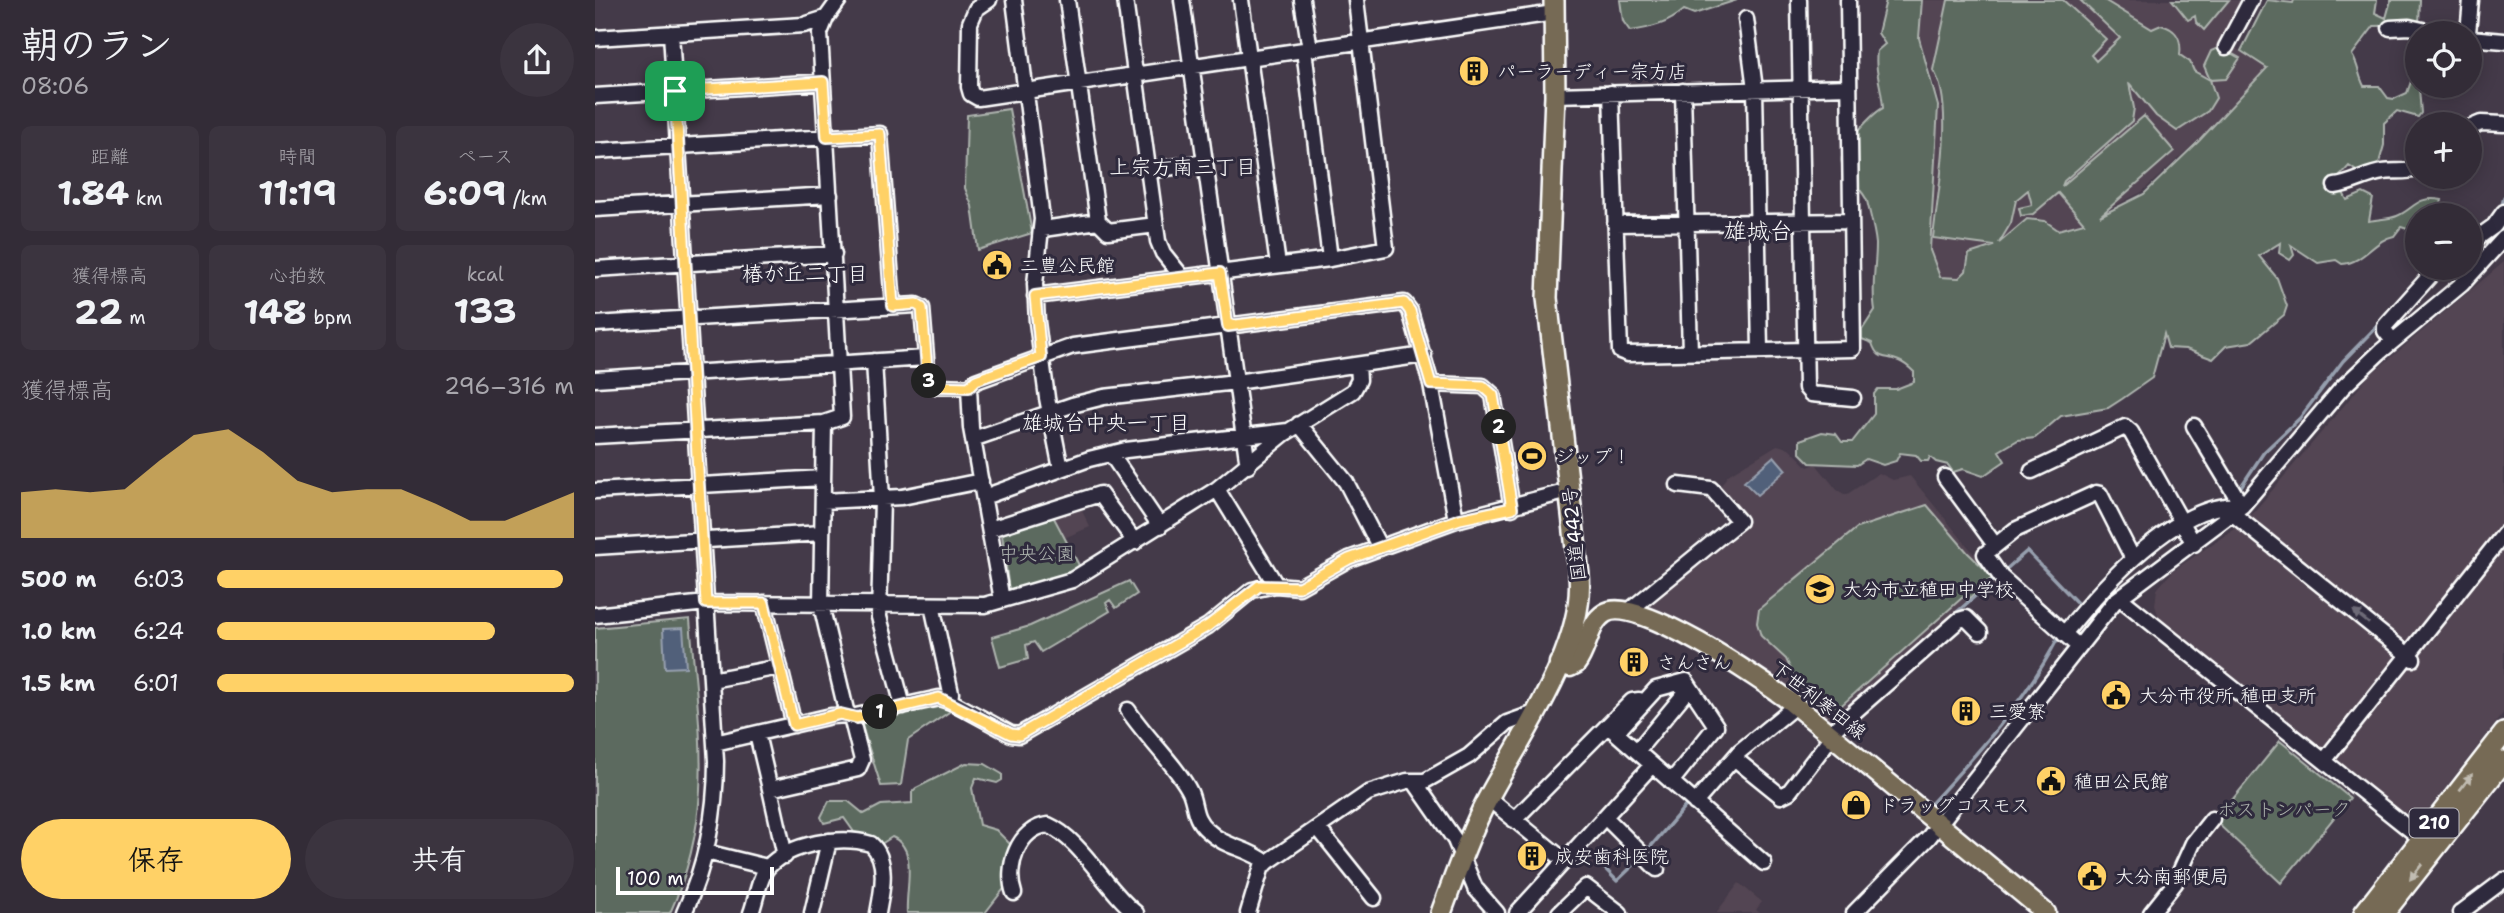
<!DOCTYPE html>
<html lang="ja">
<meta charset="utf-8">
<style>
:root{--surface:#332c37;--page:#3b343f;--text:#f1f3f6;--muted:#a9a7ad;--line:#4e4852;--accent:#ffd166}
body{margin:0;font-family:"Shantell Sans","Klee One",sans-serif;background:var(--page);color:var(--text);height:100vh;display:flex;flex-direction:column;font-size:26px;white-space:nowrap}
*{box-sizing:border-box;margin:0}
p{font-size:23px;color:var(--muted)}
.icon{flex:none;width:38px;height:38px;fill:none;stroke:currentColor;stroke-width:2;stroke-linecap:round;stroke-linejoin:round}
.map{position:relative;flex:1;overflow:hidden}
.sheet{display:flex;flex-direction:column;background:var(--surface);width:595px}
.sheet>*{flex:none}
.controls{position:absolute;left:1810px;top:21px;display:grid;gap:14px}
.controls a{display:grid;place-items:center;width:77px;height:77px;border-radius:50%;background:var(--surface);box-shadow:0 4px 18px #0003,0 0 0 2px var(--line);font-size:35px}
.scale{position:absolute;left:21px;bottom:18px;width:158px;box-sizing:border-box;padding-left:7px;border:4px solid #fff;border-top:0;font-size:19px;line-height:24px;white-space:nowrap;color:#fff;-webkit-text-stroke:5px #2f2a3d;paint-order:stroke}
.pin{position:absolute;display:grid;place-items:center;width:60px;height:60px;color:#fff;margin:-30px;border-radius:14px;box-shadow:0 4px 10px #0006}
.km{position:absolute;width:35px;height:35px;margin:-18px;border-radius:50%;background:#222;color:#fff;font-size:19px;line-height:35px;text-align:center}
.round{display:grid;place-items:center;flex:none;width:74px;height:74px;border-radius:37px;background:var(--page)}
.headline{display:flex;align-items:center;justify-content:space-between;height:119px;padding:0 21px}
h1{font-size:38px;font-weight:700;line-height:52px}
.figures{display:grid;grid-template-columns:repeat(3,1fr);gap:10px;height:119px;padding:7px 21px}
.figures div{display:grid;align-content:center;border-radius:10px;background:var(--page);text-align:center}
.figures b{font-size:35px;font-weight:700}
.figures small{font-size:19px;font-weight:400}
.figures p{font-size:19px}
.chart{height:196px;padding:14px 21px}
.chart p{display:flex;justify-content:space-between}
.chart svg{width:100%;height:126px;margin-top:7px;fill:var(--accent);opacity:.7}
.action{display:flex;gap:14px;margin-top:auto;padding:14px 21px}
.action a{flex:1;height:80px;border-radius:42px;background:var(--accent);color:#111;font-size:28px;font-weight:700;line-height:80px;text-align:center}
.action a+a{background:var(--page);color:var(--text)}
ul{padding:0 21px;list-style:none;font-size:23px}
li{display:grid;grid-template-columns:112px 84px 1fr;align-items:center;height:52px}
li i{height:18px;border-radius:9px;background:var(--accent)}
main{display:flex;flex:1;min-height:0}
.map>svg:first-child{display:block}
</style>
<main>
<section class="sheet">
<div class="headline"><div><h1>朝のラン</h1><p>08:06</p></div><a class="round"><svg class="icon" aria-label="share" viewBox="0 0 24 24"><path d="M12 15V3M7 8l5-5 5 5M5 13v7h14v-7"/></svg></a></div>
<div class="figures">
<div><p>距離</p><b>1.84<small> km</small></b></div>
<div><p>時間</p><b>11:19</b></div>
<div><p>ペース</p><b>6:09<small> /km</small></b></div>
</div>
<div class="figures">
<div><p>獲得標高</p><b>22<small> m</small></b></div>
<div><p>心拍数</p><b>148<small> bpm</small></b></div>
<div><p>kcal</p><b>133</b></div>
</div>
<div class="chart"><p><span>獲得標高</span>296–316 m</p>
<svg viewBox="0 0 160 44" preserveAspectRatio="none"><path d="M0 44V28L10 27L20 28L30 27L40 17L50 8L60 6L70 14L80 24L90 28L100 27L110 27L120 32L130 38L140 38L150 33L160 28V44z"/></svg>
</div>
<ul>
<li><b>500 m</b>6:03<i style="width:97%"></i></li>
<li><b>1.0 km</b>6:24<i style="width:78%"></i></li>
<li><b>1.5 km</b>6:01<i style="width:100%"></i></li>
</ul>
<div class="action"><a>保存</a><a>共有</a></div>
</section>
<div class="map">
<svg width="1909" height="913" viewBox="0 0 1909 913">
<rect width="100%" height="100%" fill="#443a49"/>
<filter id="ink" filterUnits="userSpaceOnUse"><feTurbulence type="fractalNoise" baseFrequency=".0143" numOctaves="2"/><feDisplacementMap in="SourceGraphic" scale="14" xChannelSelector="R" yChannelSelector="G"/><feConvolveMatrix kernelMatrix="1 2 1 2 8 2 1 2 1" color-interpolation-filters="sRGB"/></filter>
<g filter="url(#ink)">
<path fill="#534552" d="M 1328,0 L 1649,0 L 1629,41 L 1674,69 L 1648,98 L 1547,192 L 1483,224 L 1461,229 L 1449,220 L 1432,217 L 1402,245 L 1372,254 L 1370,271 L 1364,278 L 1344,276 L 1336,248 L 1344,101 L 1325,37 Z
M 1909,262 L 1909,712 L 1827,818 L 1819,820 L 1699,730 L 1564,618 L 1560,605 L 1562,589 L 1578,571 L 1652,520 L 1774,376 Z
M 1182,445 L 1194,448 L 1213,467 L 1221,464 L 1242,490 L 1251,495 L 1284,473 L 1298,480 L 1315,476 L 1398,577 L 1234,724 L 1048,602 L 1150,520 L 1125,487 L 1133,475 Z
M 485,507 L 495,527 L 469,538 L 459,519 Z
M 1144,883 L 1167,902 L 1161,910 L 1165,913 L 1121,913 Z"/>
<path fill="#5c6a5f" stroke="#aeb4af" stroke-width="2" fill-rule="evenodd" d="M 1025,0 L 1142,0 L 1099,14 L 1089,10 C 1073,24 1056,28 1035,31 L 1028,21 Z
M 1291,0 L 1327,0 L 1324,38 L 1343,106 L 1335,250 L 1345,277 L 1364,278 L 1371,271 L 1374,254 L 1399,246 L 1338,238 C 1342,197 1361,102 1338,70 L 1353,0 L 1468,0 L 1511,39 L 1496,55 L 1501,61 L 1525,38 L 1485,0 L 1509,0 L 1557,29 L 1566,25 C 1582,29 1587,39 1585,55 L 1595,62 L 1599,71 L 1615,80 L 1609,66 L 1616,51 L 1625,47 L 1645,58 L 1631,79 L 1615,80 L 1621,98 L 1613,111 L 1582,131 L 1561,116 L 1534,83 L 1539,108 L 1537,121 L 1469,181 L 1467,186 L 1549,116 L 1579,151 L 1505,216 L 1549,194 L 1604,141 L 1672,68 L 1646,51 L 1672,0 L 1698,3 L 1699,0 L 1782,0 L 1780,13 L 1791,18 L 1796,0 L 1825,0 L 1824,25 L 1779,26 L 1757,55 C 1764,66 1763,75 1769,86 L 1784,86 L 1793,98 L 1799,99 L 1812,93 L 1822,64 L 1826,113 L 1823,117 L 1802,111 L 1789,123 L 1789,145 L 1782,170 L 1766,174 L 1754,166 L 1736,186 L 1746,189 L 1752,200 L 1768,193 L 1778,198 L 1774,221 C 1782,219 1795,219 1802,216 C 1819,209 1822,195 1847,200 L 1843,215 L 1822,215 L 1822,232 L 1806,227 L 1799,236 C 1779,240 1770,262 1747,264 L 1741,260 L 1723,263 L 1696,245 L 1699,255 L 1695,260 L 1684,253 L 1685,243 L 1664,256 L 1682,278 L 1692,306 L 1689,315 L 1656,342 L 1631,346 L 1618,359 L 1591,349 L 1573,348 L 1569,334 L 1557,378 L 1527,399 L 1513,408 L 1466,416 L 1440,438 L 1423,440 L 1404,451 L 1410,461 L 1388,476 L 1368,469 L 1358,472 L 1353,465 L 1341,462 L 1335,457 L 1333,461 L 1326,461 L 1321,455 L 1305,453 L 1301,461 L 1288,465 L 1271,459 L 1262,465 L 1215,463 L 1205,453 L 1205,440 L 1227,432 L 1241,434 L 1247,442 L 1257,442 L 1279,414 L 1279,394 L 1283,389 L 1301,389 L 1319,382 L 1319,372 C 1315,368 1309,363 1304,361 C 1290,355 1283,361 1277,343 L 1267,339 L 1267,330 L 1280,310 C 1276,286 1281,267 1281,244 C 1280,231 1275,214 1272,201 C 1266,184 1243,177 1247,156 C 1249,144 1278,113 1288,108 C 1287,87 1279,71 1282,51 L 1290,44 L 1283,33 ZM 1433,190 L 1437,205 L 1424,208 L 1426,216 L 1438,214 L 1463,193 L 1489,223 L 1463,230 L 1450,221 L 1432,219 L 1404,243 L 1416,223 L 1421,200 Z
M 1577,0 L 1634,0 L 1609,30 L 1601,22 L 1600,16 L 1593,20 Z
M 414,109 L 437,233 L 383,250 L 377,206 L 370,188 L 372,115 Z
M 1332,505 L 1373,553 L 1398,577 L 1372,600 L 1368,597 L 1239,712 L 1198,674 L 1191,659 L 1166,636 L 1162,623 L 1164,609 L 1262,528 Z
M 458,516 L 486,569 L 478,574 L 414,591 L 407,534 Z
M 534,581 L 542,594 L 521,608 L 515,600 L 511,603 L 515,611 L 446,652 L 439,642 L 431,645 L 433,659 L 405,667 L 397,637 L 435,626 Z
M 95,619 C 103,727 122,810 75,913 L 0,913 L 0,628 Z
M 346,703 L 360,708 L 313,740 L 306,785 L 286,786 L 267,726 L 269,722 Z
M 1685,741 L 1755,798 L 1686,883 L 1620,821 Z
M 371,763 L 390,764 L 407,774 L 407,780 L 402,783 L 381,778 L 377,788 L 384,825 L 401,830 L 420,849 L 411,886 L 390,913 L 312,913 C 310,889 324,848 297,837 L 286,844 L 277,837 L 259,832 L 249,818 L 229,823 L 226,817 L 234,801 L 253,801 L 269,814 L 286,805 L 317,803 L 317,792 L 321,788 Z"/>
<path fill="#51607a" stroke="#97a0af" stroke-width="2" d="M 1179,456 L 1191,470 L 1162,495 L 1149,482 Z
M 88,628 L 91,667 L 70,668 L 68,629 Z"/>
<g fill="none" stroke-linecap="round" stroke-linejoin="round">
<path stroke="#97a0af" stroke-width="3.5" d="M 1906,209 L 1909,197
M 1643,491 L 1669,452 L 1705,418 L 1748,361 L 1787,321
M 1408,572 L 1432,551 L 1485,606
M 1512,575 L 1531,555
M 1215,706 L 1235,723 L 1402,577
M 1334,806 C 1382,754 1432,699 1464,636
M 991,849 L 1022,881 L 1046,858
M 1051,852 L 1094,802"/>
<g stroke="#fff" stroke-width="19">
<path id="minor" d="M 394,0 L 381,9 L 375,23 L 374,87 L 376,94 L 383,98 L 959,13
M 419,0 L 447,219 L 440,284 L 442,322 L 452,398 L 466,469
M 472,0 L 503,221 L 513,231 L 561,225
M 530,0 L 563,241 L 568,253 L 588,278
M 587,0 L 653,466
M 646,0 L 683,265
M 707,0 L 715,49
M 1204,0 L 1211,388 L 1216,394 L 1258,398
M 1151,19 L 1160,89 L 1165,351
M 1795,28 L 1814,27 L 1841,33
M 76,33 L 121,761 C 121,815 111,865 89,913
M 1873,33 L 1876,0
M 0,38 L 209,25 L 231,18
M 1874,38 L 1909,41
M 1631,47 L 1656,0
M 709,50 L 735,259
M 1088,91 L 1095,353
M 1016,93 L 1025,351 L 1033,354 L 1258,349 L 1253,0
M 960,95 L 1254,87
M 0,96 L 228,82
M 1874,128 L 1886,123 L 1909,124
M 0,151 L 285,134 L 298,306
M 553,171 L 610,162
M 1740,186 C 1757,184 1772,174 1788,172 C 1800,170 1809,173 1822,169
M 0,209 L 235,195
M 1020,224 L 1256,221
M 448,229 L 503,221
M 1874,244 L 1899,226 L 1909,212
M 0,269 L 239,254
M 440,296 L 735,259 L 791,248 L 761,0
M 0,324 L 321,305 L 327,308 L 333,381 L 340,386 L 374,387
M 1798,341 L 1790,331 L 1790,326 L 1842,268
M 279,361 L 287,499 L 284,617 L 308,706
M 0,379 L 331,358
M 836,384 L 888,386 L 898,395 L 917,508
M 229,423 L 226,605 L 251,710 L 256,717 L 344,698 L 359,703 L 416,734 L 424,735 L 613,626 L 657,590 L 681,585
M 704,424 L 751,482 L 785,548
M 1599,426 L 1647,506
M 0,436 L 229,423 L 247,417 L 225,33 L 231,18 L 244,0
M 378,439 L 477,405 L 509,397 L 641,382 L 829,355
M 516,454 L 565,526
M 1437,471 L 1530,427 L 1536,432 L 1599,544
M 1350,477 L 1400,545
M 622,489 L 681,585 L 704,587 L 754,559 L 861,520 L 974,491
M 0,491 L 228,478
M 389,497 L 494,459 L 531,450 L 693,431
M 228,501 L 307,497 L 386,481
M 1638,514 L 1818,659
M 395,529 L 505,494 L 540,542
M 0,547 L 227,533
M 1525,598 L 1833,844
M 407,600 L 376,428 L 374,387 L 381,381 L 478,346 L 809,303 L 815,311 L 836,384 L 861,520
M 169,603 L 199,725
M 337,605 L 356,693 L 355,701
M 1035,610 L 1144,521 L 1116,489 L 1083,485
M 0,615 L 111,603 L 390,605 L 477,580 L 622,489 L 689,434 L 758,391 L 764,380 L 763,365
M 1469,634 C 1504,590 1585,497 1647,506
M 1483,646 L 1406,577 L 1390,554 L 1420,530 L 1501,493 L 1505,494 L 1538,559
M 116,680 L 185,667
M 533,710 C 549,735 583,767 595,792 C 601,806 598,818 612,830 C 633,850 651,846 672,863
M 1013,726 L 1169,863
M 1021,733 L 1061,689 L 1091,681 L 1121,726 L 1076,782
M 162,734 L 175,789
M 1234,734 L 1364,620 L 1371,618 L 1385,632
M 120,743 L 236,716 L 253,715
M 1042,751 L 1095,687
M 1139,758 L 1186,796 L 1194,792 L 1237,736
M 1729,761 L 1909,534
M 819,781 L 860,840 L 880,888 L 902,913
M 893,798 L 970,861
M 1100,803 L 1145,751 L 1201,705
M 1010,817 L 1062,869
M 919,820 L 1037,701 L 1044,700
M 723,828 L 779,898
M 111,852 L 172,867
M 190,856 L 175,789 L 263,769 L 267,760 L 256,717
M 419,893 C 410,868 423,828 453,825 C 487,840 511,890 541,913
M 156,913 C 161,900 164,877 173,867 C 195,843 246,835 276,844 C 294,860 287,892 283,913
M 217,913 L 234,841
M 653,913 L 667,866 L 773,793 L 812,781 L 830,781 L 874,756 L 912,723 L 940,713
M 922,913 L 1057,765
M 964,913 L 991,887 L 1025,913
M 1259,913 L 1334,837 L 1520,601 L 1647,506 L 1747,388 L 1785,352 L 1867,284 L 1909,238
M 1556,913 L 1580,883 L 1598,843 L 1617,819
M 1865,913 L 1909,880"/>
</g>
<g stroke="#fff" stroke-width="23">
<path id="major" d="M 964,663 L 975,667 L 981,664 C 993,649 993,623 1010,613 C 1041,594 1167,680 1196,702 L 1451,913"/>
</g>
<g stroke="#fff" stroke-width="24">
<path id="highway" d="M 846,913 C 860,876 872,839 890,804 C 923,740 991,648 984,575 L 952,298 L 960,95 L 959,0
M 1769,913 L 1909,733
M 1789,913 L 1909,761"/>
</g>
<use href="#minor" stroke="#2f2a3d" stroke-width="14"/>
<use href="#major" stroke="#766a54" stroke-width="18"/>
<use href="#highway" stroke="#766a54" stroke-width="19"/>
</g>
<defs><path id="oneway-solid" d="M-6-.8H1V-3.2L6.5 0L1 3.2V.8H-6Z" transform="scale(1.75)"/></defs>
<use fill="#6d6a77" href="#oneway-solid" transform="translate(1766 617) rotate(-141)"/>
<g fill="#c1bcb2">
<use href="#oneway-solid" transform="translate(1871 782) rotate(-52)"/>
<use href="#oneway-solid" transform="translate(1821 872) rotate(128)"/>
</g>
</g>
<g fill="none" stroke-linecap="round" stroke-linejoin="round" filter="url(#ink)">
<g stroke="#fff" stroke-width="14">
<path id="route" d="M 228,82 L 232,137 L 285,134 L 298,306 L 321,304 L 327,308 L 333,381 L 340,386 L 374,387 L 381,380 L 446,357 L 440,296 L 625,273 L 633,326 L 809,303 L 815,311 L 836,384 L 888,386 L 898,395 L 917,508 L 865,519 L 754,559 L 704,587 L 664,586 L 613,626 L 424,735 L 416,734 L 344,698 L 262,718 L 245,714 L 199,725 L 169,603 L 111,603 L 80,91 Z"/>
</g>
<use href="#route" stroke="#ffd166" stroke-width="9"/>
</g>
<defs>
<g id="building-disc" transform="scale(1.575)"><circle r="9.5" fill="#ffd166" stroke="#2f2a3d"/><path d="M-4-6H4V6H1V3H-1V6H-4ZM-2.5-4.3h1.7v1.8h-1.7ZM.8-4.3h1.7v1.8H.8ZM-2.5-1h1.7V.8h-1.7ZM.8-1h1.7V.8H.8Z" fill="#111"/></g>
<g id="civic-disc" transform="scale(1.575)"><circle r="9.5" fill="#ffd166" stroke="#2f2a3d"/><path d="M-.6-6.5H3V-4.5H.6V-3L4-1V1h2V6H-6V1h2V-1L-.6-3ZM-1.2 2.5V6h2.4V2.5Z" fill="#111"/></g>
<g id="stadium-disc" transform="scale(1.575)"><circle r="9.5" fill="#ffd166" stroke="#2f2a3d"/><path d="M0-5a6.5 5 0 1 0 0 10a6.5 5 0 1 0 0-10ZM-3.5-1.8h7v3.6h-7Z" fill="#111"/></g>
<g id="school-disc" transform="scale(1.575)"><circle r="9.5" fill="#ffd166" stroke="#2f2a3d"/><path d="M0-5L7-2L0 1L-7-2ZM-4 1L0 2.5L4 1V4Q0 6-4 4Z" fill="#111"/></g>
<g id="shop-disc" transform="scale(1.575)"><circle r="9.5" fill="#ffd166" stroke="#2f2a3d"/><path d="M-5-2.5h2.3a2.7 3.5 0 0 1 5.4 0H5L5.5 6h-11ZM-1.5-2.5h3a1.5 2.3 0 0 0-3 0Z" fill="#111"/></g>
</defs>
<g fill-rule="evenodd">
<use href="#building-disc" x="879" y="71"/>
<use href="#civic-disc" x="402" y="265"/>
<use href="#stadium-disc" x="937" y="456"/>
<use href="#school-disc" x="1225" y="589"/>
<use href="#building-disc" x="1039" y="662"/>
<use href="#civic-disc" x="1521" y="695"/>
<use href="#building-disc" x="1371" y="711"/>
<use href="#civic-disc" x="1456" y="781"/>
<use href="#shop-disc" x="1261" y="805"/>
<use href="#building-disc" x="937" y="856"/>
<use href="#civic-disc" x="1497" y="876"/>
</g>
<g text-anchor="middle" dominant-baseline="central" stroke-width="6" stroke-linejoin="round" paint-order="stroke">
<rect fill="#2f2a3d" stroke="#c1bfc5" stroke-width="2" x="1814.5" y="808.5" width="49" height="29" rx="5"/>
<g font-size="18" font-weight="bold" fill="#fff">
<text x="1839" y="823">210</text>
</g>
<g font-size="19" fill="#fff" stroke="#2f2a3d" text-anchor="start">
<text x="902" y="71">パーラーディー宗方店</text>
<text x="425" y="265">二豊公民館</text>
<text x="960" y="456">ジップ！</text>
<text x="1248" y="589">大分市立稙田中学校</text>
<text x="1062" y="662">さんさん</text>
<text x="1544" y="695">大分市役所 稙田支所</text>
<text x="1394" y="711">三愛寮</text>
<text x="1479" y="781">稙田公民館</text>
<text x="1284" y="805">ドラッグコスモス</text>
<text x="960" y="856">成安歯科医院</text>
<text x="1520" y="876">大分南郵便局</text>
</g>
<g font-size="19" fill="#fff" stroke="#2f2a3d">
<text transform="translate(979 534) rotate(-96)">国道442号</text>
<text transform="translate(1224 700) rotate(38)">下世利寒田線</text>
</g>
<g font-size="19" fill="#aeb4af" stroke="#2f2a3d">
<text x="442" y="553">中央公園</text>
<text x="1689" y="809">ボストンパーク</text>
</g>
<g font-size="21" fill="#fff" stroke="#2f2a3d">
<text x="588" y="167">上宗方南三丁目</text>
<text x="210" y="274">椿が丘二丁目</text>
<text x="511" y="423">雄城台中央一丁目</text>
</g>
<g font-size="23" fill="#fff" stroke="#2f2a3d">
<text x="1163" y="231">雄城台</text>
</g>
</g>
</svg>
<div class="controls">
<a><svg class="icon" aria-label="locate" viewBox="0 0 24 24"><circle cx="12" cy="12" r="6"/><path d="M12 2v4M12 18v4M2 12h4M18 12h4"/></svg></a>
<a>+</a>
<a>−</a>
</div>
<div class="scale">100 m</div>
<div class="pin" style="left:80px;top:91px;background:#1e9e55"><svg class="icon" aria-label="arrive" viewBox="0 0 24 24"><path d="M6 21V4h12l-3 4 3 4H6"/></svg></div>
<b class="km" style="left:285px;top:712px">1</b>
<b class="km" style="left:904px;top:427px">2</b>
<b class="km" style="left:334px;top:381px">3</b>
</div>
</main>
